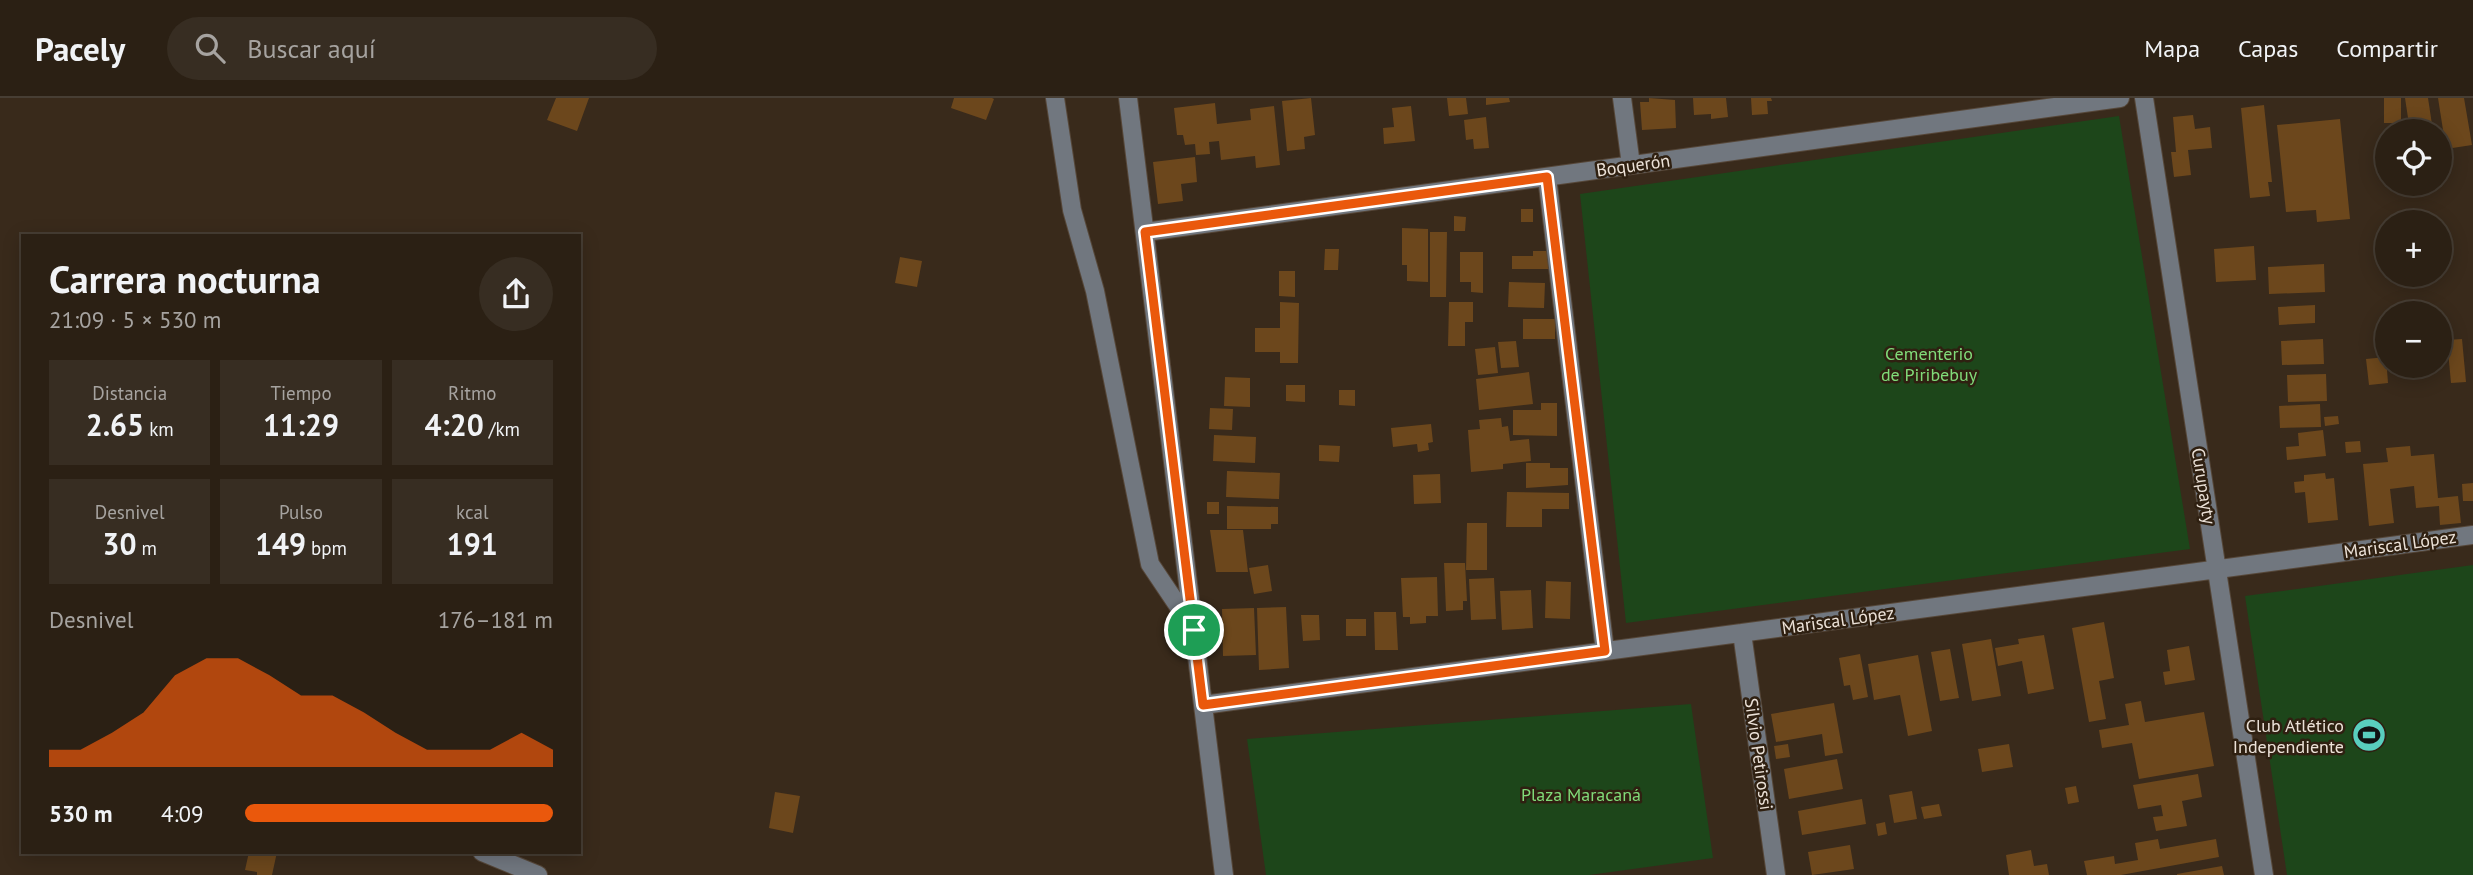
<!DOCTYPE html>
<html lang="es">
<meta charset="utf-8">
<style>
:root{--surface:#2b2014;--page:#372d22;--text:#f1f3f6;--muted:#a6a3a0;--line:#473e34;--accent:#ea580c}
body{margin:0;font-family:"PT Sans",sans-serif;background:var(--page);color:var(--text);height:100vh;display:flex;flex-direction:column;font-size:26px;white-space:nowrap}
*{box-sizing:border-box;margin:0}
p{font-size:23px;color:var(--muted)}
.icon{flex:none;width:38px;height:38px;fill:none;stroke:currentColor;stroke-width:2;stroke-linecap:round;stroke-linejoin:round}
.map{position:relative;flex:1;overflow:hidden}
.details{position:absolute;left:21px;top:136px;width:560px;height:620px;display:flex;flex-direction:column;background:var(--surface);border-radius:0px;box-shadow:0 4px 18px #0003,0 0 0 2px var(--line)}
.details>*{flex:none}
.controls{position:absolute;left:2375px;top:21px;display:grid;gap:14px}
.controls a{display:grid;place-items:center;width:77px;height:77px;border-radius:50%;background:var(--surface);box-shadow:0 4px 18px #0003,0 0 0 2px var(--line);font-size:35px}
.pin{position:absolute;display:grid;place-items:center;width:60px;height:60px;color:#fff;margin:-30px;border:4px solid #fff;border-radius:50%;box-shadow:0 2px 7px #0007}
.round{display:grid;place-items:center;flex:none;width:74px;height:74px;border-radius:37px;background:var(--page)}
.summary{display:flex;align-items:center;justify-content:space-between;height:119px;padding:0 28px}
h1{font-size:38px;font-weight:800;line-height:52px}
.stats{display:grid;grid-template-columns:repeat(3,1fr);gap:10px;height:119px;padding:7px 28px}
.stats div{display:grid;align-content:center;border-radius:0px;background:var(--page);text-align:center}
.stats b{font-size:30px;font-weight:800}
.stats small{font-size:19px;font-weight:400}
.stats p{font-size:19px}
.chart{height:196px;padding:14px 28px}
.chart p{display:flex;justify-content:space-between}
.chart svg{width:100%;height:126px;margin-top:7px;fill:var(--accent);opacity:.7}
ul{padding:0 28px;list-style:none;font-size:23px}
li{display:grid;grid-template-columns:112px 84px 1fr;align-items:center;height:52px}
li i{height:18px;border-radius:9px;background:var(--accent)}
header{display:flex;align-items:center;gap:42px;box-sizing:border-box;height:98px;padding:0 35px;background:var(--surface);border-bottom:2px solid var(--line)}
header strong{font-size:33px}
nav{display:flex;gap:38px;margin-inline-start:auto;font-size:24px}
.search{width:490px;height:63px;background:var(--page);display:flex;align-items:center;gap:18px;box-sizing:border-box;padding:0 24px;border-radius:38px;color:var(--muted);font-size:26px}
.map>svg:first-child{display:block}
</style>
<header>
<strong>Pacely</strong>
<div class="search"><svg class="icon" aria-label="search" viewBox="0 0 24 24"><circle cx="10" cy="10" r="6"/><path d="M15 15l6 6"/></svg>Buscar aquí</div>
<nav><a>Mapa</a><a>Capas</a><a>Compartir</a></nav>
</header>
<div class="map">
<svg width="2473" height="777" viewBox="0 0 2473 777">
<rect width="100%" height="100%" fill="#392a1b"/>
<path fill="#1d461a" d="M 2119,18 L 2190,451 L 1626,525 L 1580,96 Z
M 2473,467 L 2473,777 L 2287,777 L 2245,498 Z
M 1691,606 L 1713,760 L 1589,777 L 1266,777 L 1247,641 Z"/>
<path fill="#6c471c" d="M 556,0 L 589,0 L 577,33 L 547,22 Z
M 954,0 L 992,0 L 994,1 L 986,22 L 951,10 Z
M 1311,0 L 1315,37 L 1304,39 L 1305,51 L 1287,53 L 1282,3 Z
M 1447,0 L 1466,0 L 1468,16 L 1449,18 Z
M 1486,0 L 1509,0 L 1510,4 L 1486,7 Z
M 1649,0 L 1675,2 L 1676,30 L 1642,32 L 1640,4 L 1649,4 Z
M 1693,0 L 1726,0 L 1728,19 L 1711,21 L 1711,16 L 1694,17 Z
M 1751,0 L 1771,0 L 1772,3 L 1767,3 L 1768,16 L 1752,17 Z
M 2384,0 L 2401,0 L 2401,25 L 2384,25 Z
M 2405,0 L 2428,0 L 2433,33 L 2410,33 Z
M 2438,0 L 2464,0 L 2472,47 L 2446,51 Z
M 1215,5 L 1217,26 L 1251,22 L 1250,11 L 1274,8 L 1280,67 L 1256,70 L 1255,58 L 1221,62 L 1219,43 L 1209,44 L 1210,56 L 1196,57 L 1195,46 L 1185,47 L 1183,37 L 1177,37 L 1174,10 Z
M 2264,7 L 2272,84 L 2268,84 L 2270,98 L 2250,100 L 2241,10 Z
M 1411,8 L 1415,43 L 1384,46 L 1383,30 L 1394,29 L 1392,10 Z
M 2193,17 L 2195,31 L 2210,29 L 2212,50 L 2188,52 L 2191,77 L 2174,79 L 2171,54 L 2176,54 L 2173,19 Z
M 1486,19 L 1489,50 L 1474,51 L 1473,41 L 1466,42 L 1464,22 Z
M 2340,21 L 2350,121 L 2317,124 L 2316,112 L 2286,114 L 2277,27 Z
M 1195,59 L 1197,84 L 1181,86 L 1183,103 L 1158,106 L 1153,64 Z
M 1521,111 L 1533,111 L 1533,124 L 1521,124 Z
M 1454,118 L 1466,119 L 1465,133 L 1454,133 Z
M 1402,130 L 1428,131 L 1428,184 L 1407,183 L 1407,167 L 1402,167 Z
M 1430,134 L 1447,134 L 1446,199 L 1430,199 Z
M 2254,148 L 2256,182 L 2216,184 L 2214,151 Z
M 1325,151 L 1339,151 L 1338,172 L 1324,172 Z
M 1533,153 L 1549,153 L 1549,171 L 1512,171 L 1512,158 L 1533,158 Z
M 1460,154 L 1483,154 L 1483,195 L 1471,194 L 1471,184 L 1460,184 Z
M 900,159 L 922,163 L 917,189 L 895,185 Z
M 2324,166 L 2325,194 L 2269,196 L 2268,169 Z
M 1279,173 L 1295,173 L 1295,199 L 1279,198 Z
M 1509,184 L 1545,185 L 1544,210 L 1508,209 Z
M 1280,204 L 1299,205 L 1298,265 L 1280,265 L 1280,254 L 1255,254 L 1255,230 L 1280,230 Z
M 1449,204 L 1473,204 L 1473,224 L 1465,224 L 1465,248 L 1448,248 Z
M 2315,207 L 2315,225 L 2279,227 L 2278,209 Z
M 1523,221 L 1555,221 L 1555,241 L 1523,241 Z
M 2323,241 L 2324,266 L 2282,267 L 2281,243 Z
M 2462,241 L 2466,284 L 2451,285 L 2447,242 Z
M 1516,243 L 1519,269 L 1501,270 L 1498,244 Z
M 1495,249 L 1498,275 L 1478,277 L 1475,251 Z
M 2386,259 L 2388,285 L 2369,287 L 2366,261 Z
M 1529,274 L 1533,306 L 1479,312 L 1476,281 Z
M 2326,276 L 2327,303 L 2288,304 L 2287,277 Z
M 1225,279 L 1250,280 L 1250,309 L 1224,308 Z
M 1286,287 L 1305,287 L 1305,304 L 1286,303 Z
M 1339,292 L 1355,292 L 1355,308 L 1339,307 Z
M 1541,305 L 1557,305 L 1557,338 L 1513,337 L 1513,312 L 1541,312 Z
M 2320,306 L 2321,329 L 2280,330 L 2279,308 Z
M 1210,310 L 1233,311 L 1232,332 L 1209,331 Z
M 2338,318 L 2339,326 L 2325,328 L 2324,319 Z
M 1501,320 L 1502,329 L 1508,328 L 1510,343 L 1529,341 L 1531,363 L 1503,366 L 1503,371 L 1471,374 L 1468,332 L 1480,331 L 1479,322 Z
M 1431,326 L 1433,344 L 1428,345 L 1429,352 L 1418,354 L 1417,346 L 1393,349 L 1391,330 Z
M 2323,332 L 2326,358 L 2287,362 L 2286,349 L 2299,348 L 2298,335 Z
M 1214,337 L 1256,339 L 1255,365 L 1213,363 Z
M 2360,343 L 2361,354 L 2346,355 L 2345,344 Z
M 1319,347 L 1340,348 L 1339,364 L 1319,363 Z
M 2410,348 L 2411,358 L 2434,356 L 2438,400 L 2458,398 L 2461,425 L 2440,427 L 2439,408 L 2416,410 L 2414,388 L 2390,391 L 2394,425 L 2369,428 L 2363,366 L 2388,364 L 2386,350 Z
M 1526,365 L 1550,365 L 1550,370 L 1568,370 L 1568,387 L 1526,390 Z
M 1227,373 L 1280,375 L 1279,401 L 1226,399 Z
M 2325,375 L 2326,381 L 2334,380 L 2338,422 L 2308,425 L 2305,394 L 2295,395 L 2294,384 L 2304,383 L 2304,377 Z
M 1440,376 L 1441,405 L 1414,406 L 1413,377 Z
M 2473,385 L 2473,403 L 2463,403 L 2462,386 Z
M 1507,394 L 1569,395 L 1569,411 L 1542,411 L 1542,429 L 1506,429 Z
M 1207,404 L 1219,404 L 1219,416 L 1207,416 Z
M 1227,408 L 1278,409 L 1278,426 L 1271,426 L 1271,431 L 1227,431 Z
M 1467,425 L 1487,425 L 1487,472 L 1466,472 Z
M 1210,432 L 1243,432 L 1248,474 L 1216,474 Z
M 1444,465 L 1465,465 L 1467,503 L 1463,503 L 1463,512 L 1446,513 Z
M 1268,467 L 1272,493 L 1254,496 L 1249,470 Z
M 1437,479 L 1438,518 L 1426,518 L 1426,525 L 1410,526 L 1410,519 L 1403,519 L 1401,480 Z
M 1494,480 L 1496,521 L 1471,522 L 1469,481 Z
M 1546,483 L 1571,484 L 1570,521 L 1545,520 Z
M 1531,492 L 1533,530 L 1502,532 L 1500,493 Z
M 1286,509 L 1289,570 L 1259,572 L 1257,510 Z
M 1254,510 L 1256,557 L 1223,558 L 1222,511 Z
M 1374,514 L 1396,514 L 1398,552 L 1375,552 Z
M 1301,517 L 1319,517 L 1320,542 L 1303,543 Z
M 1346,521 L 1366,521 L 1366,538 L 1346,538 Z
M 2104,524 L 2114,580 L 2099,583 L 2106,621 L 2089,624 L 2072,530 Z
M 2044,537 L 2054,591 L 2028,596 L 2022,563 L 1998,568 L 1995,550 L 2019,546 L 2018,541 Z
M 1991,541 L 2001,598 L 1972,603 L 1962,546 Z
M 2189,548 L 2195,582 L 2165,587 L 2163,574 L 2170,573 L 2167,552 Z
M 1950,551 L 1959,600 L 1940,603 L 1931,554 Z
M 1860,556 L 1868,599 L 1853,602 L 1850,587 L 1844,588 L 1839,560 Z
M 1918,557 L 1932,633 L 1908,638 L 1900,597 L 1874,602 L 1868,566 Z
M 2141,603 L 2145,624 L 2204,614 L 2214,668 L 2139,681 L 2132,645 L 2102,650 L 2099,632 L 2129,627 L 2125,606 Z
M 1834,605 L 1843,655 L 1825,658 L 1822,636 L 1776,644 L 1771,616 Z
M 1788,646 L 1790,659 L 1776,661 L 1774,648 Z
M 2009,646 L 2013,669 L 1982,674 L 1978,651 Z
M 1837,661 L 1843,691 L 1789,701 L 1784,671 Z
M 2198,676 L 2202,699 L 2182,703 L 2187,728 L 2156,733 L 2153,719 L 2163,718 L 2161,707 L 2138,711 L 2133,687 Z
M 2076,688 L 2079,704 L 2068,706 L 2065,690 Z
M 1912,693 L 1917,721 L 1894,725 L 1889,697 Z
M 775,694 L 800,698 L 793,735 L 769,730 Z
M 1862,701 L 1866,726 L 1802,737 L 1798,713 Z
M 1939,706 L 1942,718 L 1924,721 L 1921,709 Z
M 1885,724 L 1887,736 L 1878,738 L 1876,726 Z
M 2158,741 L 2160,751 L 2216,741 L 2219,759 L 2121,777 L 2087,777 L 2084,763 L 2114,758 L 2115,766 L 2138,762 L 2135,745 Z
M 1850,747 L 1854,771 L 1812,777 L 1808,754 Z
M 2031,752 L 2034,768 L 2047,766 L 2049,777 L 2009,777 L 2006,757 Z
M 249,754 L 277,754 L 272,777 L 257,777 L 257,774 L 245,772 Z
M 2222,768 L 2224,777 L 2177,777 L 2177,776 Z"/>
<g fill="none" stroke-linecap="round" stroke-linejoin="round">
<g stroke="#564739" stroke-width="20">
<path id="minor" d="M 1055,0 L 1072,112 L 1095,193 L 1150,466 L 1191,527
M 1128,0 L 1224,777
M 1622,0 L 1631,67
M 2144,0 L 2264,777
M 1547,79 L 1605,553
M 1145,134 L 2120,0
M 1742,535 L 1776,777
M 1203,607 L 2473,437
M 482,754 L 538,777"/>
</g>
<use href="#minor" stroke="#71777f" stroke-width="18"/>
</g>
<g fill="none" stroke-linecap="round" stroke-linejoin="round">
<g stroke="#fff" stroke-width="14">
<path id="route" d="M 1547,79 L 1605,553 L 1203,607 L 1145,134 Z"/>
</g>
<use href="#route" stroke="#ea580c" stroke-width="9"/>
</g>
<defs>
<g id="stadium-disc" transform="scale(1.75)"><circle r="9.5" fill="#59cebe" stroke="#2f2011"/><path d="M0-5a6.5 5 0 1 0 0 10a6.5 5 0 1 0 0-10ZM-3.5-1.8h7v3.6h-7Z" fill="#111"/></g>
</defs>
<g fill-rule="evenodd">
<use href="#stadium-disc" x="2369" y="637"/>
</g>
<g text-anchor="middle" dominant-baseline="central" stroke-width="5" stroke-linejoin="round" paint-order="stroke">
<g font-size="18" fill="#ece2d8" stroke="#2f2011">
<text transform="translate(1633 67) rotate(-8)">Boquerón</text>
<text transform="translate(2204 388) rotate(81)">Curupayty</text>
<text transform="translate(2400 446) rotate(-8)">Mariscal López</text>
<text transform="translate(1838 522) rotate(-8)">Mariscal López</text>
<text transform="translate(1759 656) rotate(82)">Silvio Petirossi</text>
</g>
<g font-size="18" fill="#81db79" stroke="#2f2011">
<text x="1929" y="255">Cementerio<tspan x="1929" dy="21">de Piribebuy</tspan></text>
<text x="1581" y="696">Plaza Maracaná</text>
</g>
<g font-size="18" fill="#ece2d8" stroke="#2f2011" text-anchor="end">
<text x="2344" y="627">Club Atlético<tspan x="2344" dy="21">Independiente</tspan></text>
</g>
</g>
</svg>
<div class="controls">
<a><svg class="icon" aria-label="locate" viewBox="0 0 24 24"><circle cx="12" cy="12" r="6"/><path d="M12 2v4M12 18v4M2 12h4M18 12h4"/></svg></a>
<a>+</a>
<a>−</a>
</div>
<div class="pin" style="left:1194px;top:532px;background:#1e9e55"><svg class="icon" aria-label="arrive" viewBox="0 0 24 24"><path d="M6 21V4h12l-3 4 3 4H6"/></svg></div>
<section class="details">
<div class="summary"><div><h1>Carrera nocturna</h1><p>21:09 · 5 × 530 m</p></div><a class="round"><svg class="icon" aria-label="share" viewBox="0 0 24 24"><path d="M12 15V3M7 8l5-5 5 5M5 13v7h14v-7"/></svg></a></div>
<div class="stats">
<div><p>Distancia</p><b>2.65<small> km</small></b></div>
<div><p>Tiempo</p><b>11:29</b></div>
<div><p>Ritmo</p><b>4:20<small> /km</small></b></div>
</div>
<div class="stats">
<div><p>Desnivel</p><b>30<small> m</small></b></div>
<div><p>Pulso</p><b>149<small> bpm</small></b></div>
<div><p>kcal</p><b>191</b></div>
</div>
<div class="chart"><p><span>Desnivel</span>176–181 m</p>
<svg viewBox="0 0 160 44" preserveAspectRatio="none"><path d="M0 44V38L10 38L20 32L30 25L40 12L50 6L60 6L70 12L80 19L90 19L100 25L110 32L120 38L130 38L140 38L150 32L160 38V44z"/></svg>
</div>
<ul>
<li><b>530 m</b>4:09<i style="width:100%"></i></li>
</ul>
</section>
</div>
